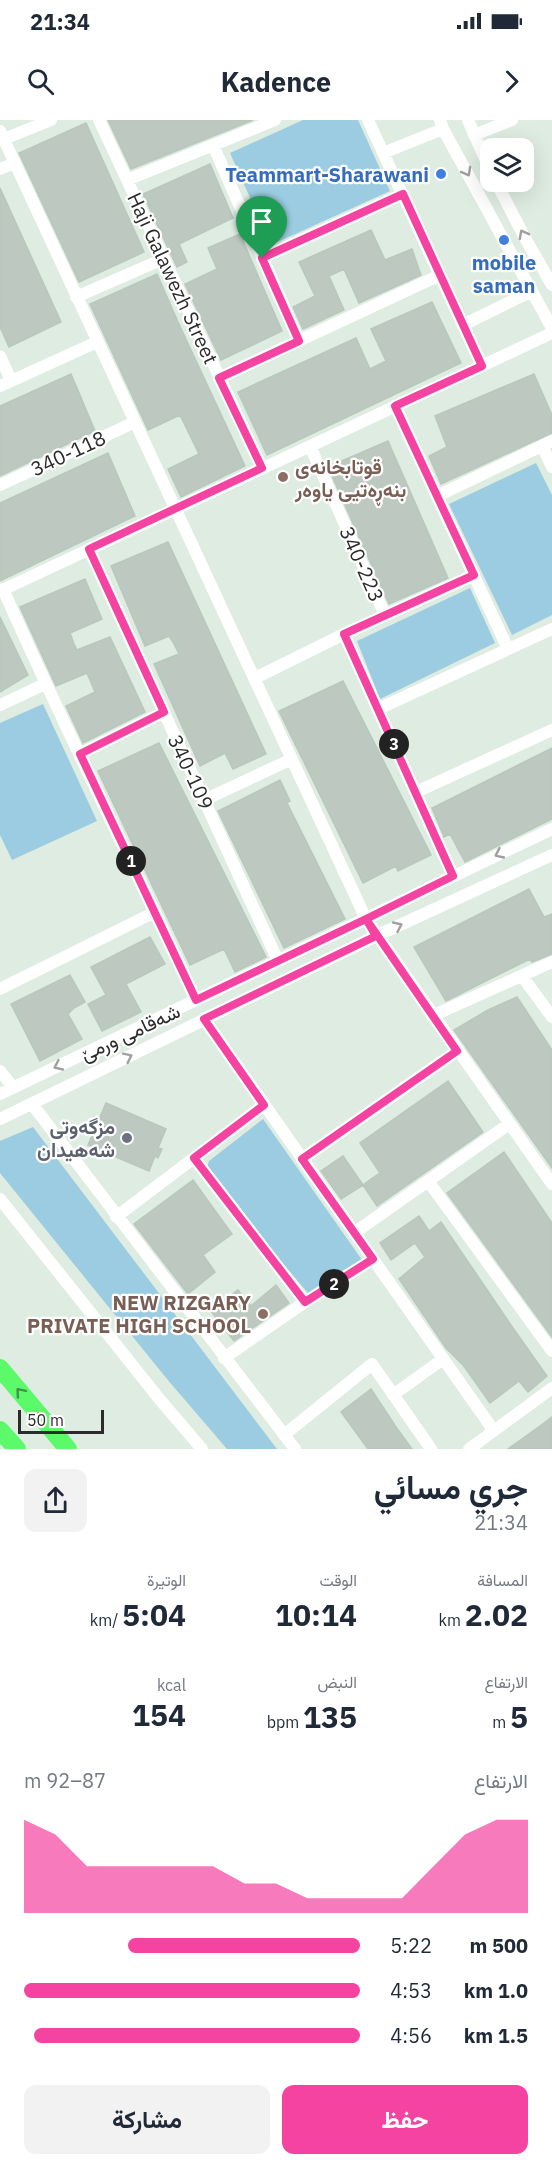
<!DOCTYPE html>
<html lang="ar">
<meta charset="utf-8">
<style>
:root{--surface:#fff;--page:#f2f2f3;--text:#1f2937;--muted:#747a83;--accent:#f443a1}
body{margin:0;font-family:"IBM Plex Sans",Vazirmatn,sans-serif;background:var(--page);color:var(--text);direction:rtl;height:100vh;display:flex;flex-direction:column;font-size:22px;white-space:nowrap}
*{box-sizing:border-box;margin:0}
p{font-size:20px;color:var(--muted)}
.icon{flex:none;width:33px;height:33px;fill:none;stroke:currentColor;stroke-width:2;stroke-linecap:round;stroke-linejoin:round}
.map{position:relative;height:1329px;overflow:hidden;direction:ltr}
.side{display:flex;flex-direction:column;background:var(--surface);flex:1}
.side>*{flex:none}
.controls{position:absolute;left:480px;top:18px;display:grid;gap:12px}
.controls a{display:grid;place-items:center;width:54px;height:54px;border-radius:12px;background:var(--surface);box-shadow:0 6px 24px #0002;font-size:30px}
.scale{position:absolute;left:18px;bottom:15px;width:86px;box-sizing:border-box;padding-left:6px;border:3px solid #2b2b2b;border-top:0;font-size:16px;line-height:21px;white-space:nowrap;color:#2b2b2b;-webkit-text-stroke:4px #fff;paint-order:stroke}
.pin{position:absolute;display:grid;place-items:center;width:51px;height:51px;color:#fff;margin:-62px -26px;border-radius:50% 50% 50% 0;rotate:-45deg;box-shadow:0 0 6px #0007}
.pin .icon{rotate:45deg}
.km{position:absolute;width:30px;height:30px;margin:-15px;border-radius:50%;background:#222;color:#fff;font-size:16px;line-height:30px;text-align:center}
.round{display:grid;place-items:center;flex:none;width:63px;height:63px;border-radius:12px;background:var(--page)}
.headline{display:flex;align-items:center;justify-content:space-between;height:102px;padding:0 24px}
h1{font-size:33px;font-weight:700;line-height:45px}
.figures{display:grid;grid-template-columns:repeat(3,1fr);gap:9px;height:102px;padding:6px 24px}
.figures div{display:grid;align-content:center}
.figures b{font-size:30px;font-weight:700}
.figures small{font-size:16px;font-weight:400}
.figures p{font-size:16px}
.chart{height:168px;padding:12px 24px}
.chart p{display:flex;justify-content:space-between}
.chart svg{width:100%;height:108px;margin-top:6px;fill:var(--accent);opacity:.7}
.cta{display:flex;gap:12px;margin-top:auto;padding:12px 24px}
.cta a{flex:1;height:69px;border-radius:12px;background:var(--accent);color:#fff;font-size:24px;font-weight:700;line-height:69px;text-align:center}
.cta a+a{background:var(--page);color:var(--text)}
ul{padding:0 24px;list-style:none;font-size:20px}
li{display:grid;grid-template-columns:96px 72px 1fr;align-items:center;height:45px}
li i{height:15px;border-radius:8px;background:var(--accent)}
.status{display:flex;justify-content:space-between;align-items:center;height:42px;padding:0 30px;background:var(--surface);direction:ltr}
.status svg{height:16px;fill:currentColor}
header{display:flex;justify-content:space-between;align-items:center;height:78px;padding:0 24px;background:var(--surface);font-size:27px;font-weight:700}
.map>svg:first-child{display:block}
</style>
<div class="status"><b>21:34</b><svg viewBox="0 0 49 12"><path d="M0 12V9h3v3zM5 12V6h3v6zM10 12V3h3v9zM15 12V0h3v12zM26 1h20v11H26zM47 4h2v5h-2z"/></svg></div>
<header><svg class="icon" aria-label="forward" viewBox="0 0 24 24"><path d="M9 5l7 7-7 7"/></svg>Kadence<svg class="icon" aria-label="search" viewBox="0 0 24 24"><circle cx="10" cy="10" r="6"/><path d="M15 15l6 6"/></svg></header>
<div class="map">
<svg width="552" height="1329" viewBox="0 0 552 1329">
<rect width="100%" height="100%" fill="#deece1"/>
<path fill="#9ccce1" d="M 303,0 L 358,0 L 390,71 L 271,125 L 230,33 Z
M 536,343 L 552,375 L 552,495 L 512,515 L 449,384 Z
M 470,468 L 495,523 L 380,579 L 357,521 Z
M 43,584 L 97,701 L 12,740 L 0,715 L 0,603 Z
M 263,999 L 362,1140 L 308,1173 L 256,1112 L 207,1047 L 209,1041 Z
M 33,1007 L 277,1329 L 227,1329 L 167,1259 L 0,1053 L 0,1021 Z"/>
<path fill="#bdc8c0" stroke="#b7c8bc" stroke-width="1.5" d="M 108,0 L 253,0 L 131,49 Z
M 86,3 L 144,132 L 79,162 L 19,33 Z
M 210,44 L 233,98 L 179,124 L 187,142 L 177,147 L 143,74 Z
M 0,68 L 61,202 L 9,227 L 0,207 Z
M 371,110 L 385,140 L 412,129 L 421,155 L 359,183 L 344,149 L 329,156 L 344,190 L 303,209 L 293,187 L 315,176 L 299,142 Z
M 240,114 L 282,211 L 221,240 L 185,164 L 217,149 L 208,128 Z
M 157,154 L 178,202 L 245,346 L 181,377 L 168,349 L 199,334 L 180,295 L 148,310 L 90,184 Z
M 432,182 L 461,243 L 267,335 L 238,272 L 356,218 L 370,249 L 386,241 L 371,209 Z
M 71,254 L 95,311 L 0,356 L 0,286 Z
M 534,254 L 552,295 L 552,313 L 441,364 L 429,336 L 447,327 L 435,296 Z
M 388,321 L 448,458 L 389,484 L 328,347 Z
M 108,333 L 135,396 L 0,461 L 0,383 Z
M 168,422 L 266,634 L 233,649 L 225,633 L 200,646 L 154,544 L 179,534 L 173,522 L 169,516 L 145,526 L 111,446 Z
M 85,459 L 102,499 L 70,513 L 74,524 L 77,530 L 110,517 L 145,592 L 83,623 L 66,586 L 95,572 L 87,553 L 56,566 L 20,487 Z
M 0,497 L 28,555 L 0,572 Z
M 343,561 L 431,735 L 398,751 L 396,746 L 363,763 L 279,591 Z
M 159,623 L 266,837 L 235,852 L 224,829 L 190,845 L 98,651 Z
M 552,628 L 552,699 L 465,742 L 450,714 L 444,717 L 432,688 Z
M 280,660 L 290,681 L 287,683 L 345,799 L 284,828 L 218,691 Z
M 529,769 L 544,797 L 552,794 L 552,834 L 532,842 L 530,839 L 446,881 L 414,827 Z
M 150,817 L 165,844 L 126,864 L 141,892 L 102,911 L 88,884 L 106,875 L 91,847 Z
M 70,855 L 85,882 L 74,888 L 68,894 L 82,919 L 40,941 L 11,884 Z
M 517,877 L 552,930 L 552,1048 L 454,910 L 488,890 Z
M 448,961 L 483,1012 L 377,1086 L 363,1065 L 341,1079 L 321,1051 L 343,1036 L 363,1065 L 371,1059 L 380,1053 L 360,1023 Z
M 106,983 L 166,1009 L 158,1028 L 162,1029 L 158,1038 L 155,1036 L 149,1051 L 88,1025 L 94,1011 L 89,1009 L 94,997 L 99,999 Z
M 504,1032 L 552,1103 L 552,1217 L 447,1073 Z
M 193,1060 L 232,1114 L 203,1135 L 215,1152 L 188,1174 L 134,1104 Z
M 419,1096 L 429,1111 L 441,1102 L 513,1208 L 547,1256 L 528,1272 L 519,1261 L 490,1283 L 463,1245 L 446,1228 L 399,1159 L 425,1137 L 415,1123 L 391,1140 L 380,1123 Z
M 276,1165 L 289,1183 L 234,1221 L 210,1190 L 238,1170 L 251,1186 Z
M 371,1269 L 396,1307 L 412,1329 L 368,1329 L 341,1292 Z
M 552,1297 L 552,1329 L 508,1329 L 540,1306 Z"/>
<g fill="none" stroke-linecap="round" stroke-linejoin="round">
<path stroke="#fff" stroke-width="12" d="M 99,0 L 262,348
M 368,0 L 482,246
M 440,0 L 443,9 L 552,208
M 468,0 L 490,50
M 0,11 L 366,799 L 552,1064
M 474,15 L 512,0
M 4,19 L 51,0
M 213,25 L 299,221
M 383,33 L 443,9
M 0,49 L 15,43
M 127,60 L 275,0
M 496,62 L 525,118 L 552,165
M 262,138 L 403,74
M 76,177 L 163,139
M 463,205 L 532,171
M 0,236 L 11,260
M 219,258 L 440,155
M 0,266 L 97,222
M 395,286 L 508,529
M 310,326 L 385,495
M 542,326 L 552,347
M 0,365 L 135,302
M 437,376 L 552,321
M 89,429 L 278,841
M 3,469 C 64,608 133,743 196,880
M 0,471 L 552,213
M 344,514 L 453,756
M 255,558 L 344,514 L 474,455
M 0,585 L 45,564
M 378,589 L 552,509
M 80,634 L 164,592
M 416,672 L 552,610
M 204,680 L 292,639
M 522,856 L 552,897
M 0,869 L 155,792
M 432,896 L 552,842
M 204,899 L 494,1311
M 0,951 L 13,967
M 0,974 L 552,709
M 32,984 L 295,1329
M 0,999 L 376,816 L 552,735
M 194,1038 L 305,1182
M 302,1039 L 457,931
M 428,1061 L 552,1231
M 0,1079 L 161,1281 L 202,1329
M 116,1097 L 264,985
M 354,1113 L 509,1004
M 224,1238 L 305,1182 L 373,1139
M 393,1275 L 443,1239
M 284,1315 L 372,1244 L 431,1329
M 469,1329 L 552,1268"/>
<path stroke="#5cf96a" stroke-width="18" d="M 0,1248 L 68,1329
M 0,1310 L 17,1329"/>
</g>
<defs><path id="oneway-chevron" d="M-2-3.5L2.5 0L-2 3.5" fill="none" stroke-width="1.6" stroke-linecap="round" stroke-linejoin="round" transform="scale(1.5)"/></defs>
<g stroke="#a0a0a0">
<use href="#oneway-chevron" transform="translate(467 52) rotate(61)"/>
<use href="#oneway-chevron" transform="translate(523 114) rotate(-118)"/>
<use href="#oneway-chevron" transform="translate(499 734) rotate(155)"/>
<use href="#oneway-chevron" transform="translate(398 806) rotate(-25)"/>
<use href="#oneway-chevron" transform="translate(128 937) rotate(-26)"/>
<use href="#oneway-chevron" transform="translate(58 946) rotate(155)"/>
</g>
<use stroke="#44924a" href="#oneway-chevron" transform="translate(20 1272) rotate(-130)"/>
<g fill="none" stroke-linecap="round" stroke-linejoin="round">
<g stroke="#fff" stroke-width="12">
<path id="route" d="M 262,138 L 299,221 L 219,258 L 262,348 L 89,429 L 164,592 L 80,634 L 196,880 L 366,799 L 457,931 L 302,1039 L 373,1139 L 305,1182 L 194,1038 L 264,985 L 204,899 L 376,816 L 366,799 L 453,756 L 344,514 L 474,455 L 395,286 L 482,246 L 403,74 L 262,138"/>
</g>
<use href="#route" stroke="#f443a1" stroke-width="8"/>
</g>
<g fill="#3f7fe0" stroke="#fff" stroke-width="2">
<circle cx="441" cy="54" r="6"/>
<circle cx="504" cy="120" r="6"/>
</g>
<g fill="#8d6e63" stroke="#fff" stroke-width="2">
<circle cx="283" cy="357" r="6"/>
<circle cx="263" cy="1194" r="6"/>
</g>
<circle fill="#6b7280" stroke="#fff" stroke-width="2" cx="127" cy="1018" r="6"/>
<g text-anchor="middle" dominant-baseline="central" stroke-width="4.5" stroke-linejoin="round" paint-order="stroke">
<g font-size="20" font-weight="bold" fill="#366cbe" stroke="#fff" text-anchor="end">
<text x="429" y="54">Teammart-Sharawani</text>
<text x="504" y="142" text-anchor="middle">mobile<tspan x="504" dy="23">saman</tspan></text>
</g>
<g font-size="20" fill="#2b2b2b" stroke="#fff">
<text transform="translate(173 158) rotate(65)">Haji Galawezh Street</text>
<text transform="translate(68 333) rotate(-25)">340-118</text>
<text transform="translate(362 444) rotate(66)">340-223</text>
<text transform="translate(191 652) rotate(65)">340-109</text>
<text transform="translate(130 912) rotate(-25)">شەقامی ورمێ</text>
</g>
<g font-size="20" font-weight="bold" fill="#785e54" stroke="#fff" text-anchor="start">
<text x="295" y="346">قوتابخانەی<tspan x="295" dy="23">بنەڕەتیی یاوەر</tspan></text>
<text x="251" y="1182" text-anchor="end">NEW RIZGARY<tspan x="251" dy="23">PRIVATE HIGH SCHOOL</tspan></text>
</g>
<g font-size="20" font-weight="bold" fill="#5b616d" stroke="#fff" text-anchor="end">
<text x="115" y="1006">مزگەوتی<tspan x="115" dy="23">شەهیدان</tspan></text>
</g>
</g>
</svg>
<div class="controls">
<a><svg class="icon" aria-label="layers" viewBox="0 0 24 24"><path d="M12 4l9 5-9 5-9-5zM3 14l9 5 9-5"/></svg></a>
</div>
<div class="scale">50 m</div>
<div class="pin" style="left:262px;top:138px;background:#1e9e55"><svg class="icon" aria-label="arrive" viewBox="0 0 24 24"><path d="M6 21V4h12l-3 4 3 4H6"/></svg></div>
<b class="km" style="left:131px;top:741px">1</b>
<b class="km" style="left:334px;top:1164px">2</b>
<b class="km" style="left:394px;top:624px">3</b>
</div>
<section class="side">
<div class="headline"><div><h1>جري مسائي</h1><p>21:34</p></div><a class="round"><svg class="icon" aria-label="share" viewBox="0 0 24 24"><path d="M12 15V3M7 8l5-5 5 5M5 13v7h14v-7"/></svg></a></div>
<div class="figures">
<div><p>المسافة</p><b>2.02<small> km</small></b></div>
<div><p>الوقت</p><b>10:14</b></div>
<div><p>الوتيرة</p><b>5:04<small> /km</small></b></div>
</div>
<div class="figures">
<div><p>الارتفاع</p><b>5<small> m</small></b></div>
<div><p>النبض</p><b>135<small> bpm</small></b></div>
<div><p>kcal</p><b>154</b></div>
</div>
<div class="chart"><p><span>الارتفاع</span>87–92 m</p>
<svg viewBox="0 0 160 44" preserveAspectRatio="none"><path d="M0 44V6L10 12L20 25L30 25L40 25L50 25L60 25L70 32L80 32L90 38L100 38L110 38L120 38L130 25L140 12L150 6L160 6V44z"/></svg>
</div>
<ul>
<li><b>500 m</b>5:22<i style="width:69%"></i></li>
<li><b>1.0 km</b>4:53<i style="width:100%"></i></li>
<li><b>1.5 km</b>4:56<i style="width:97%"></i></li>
</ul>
<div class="cta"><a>حفظ</a><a>مشاركة</a></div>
</section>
